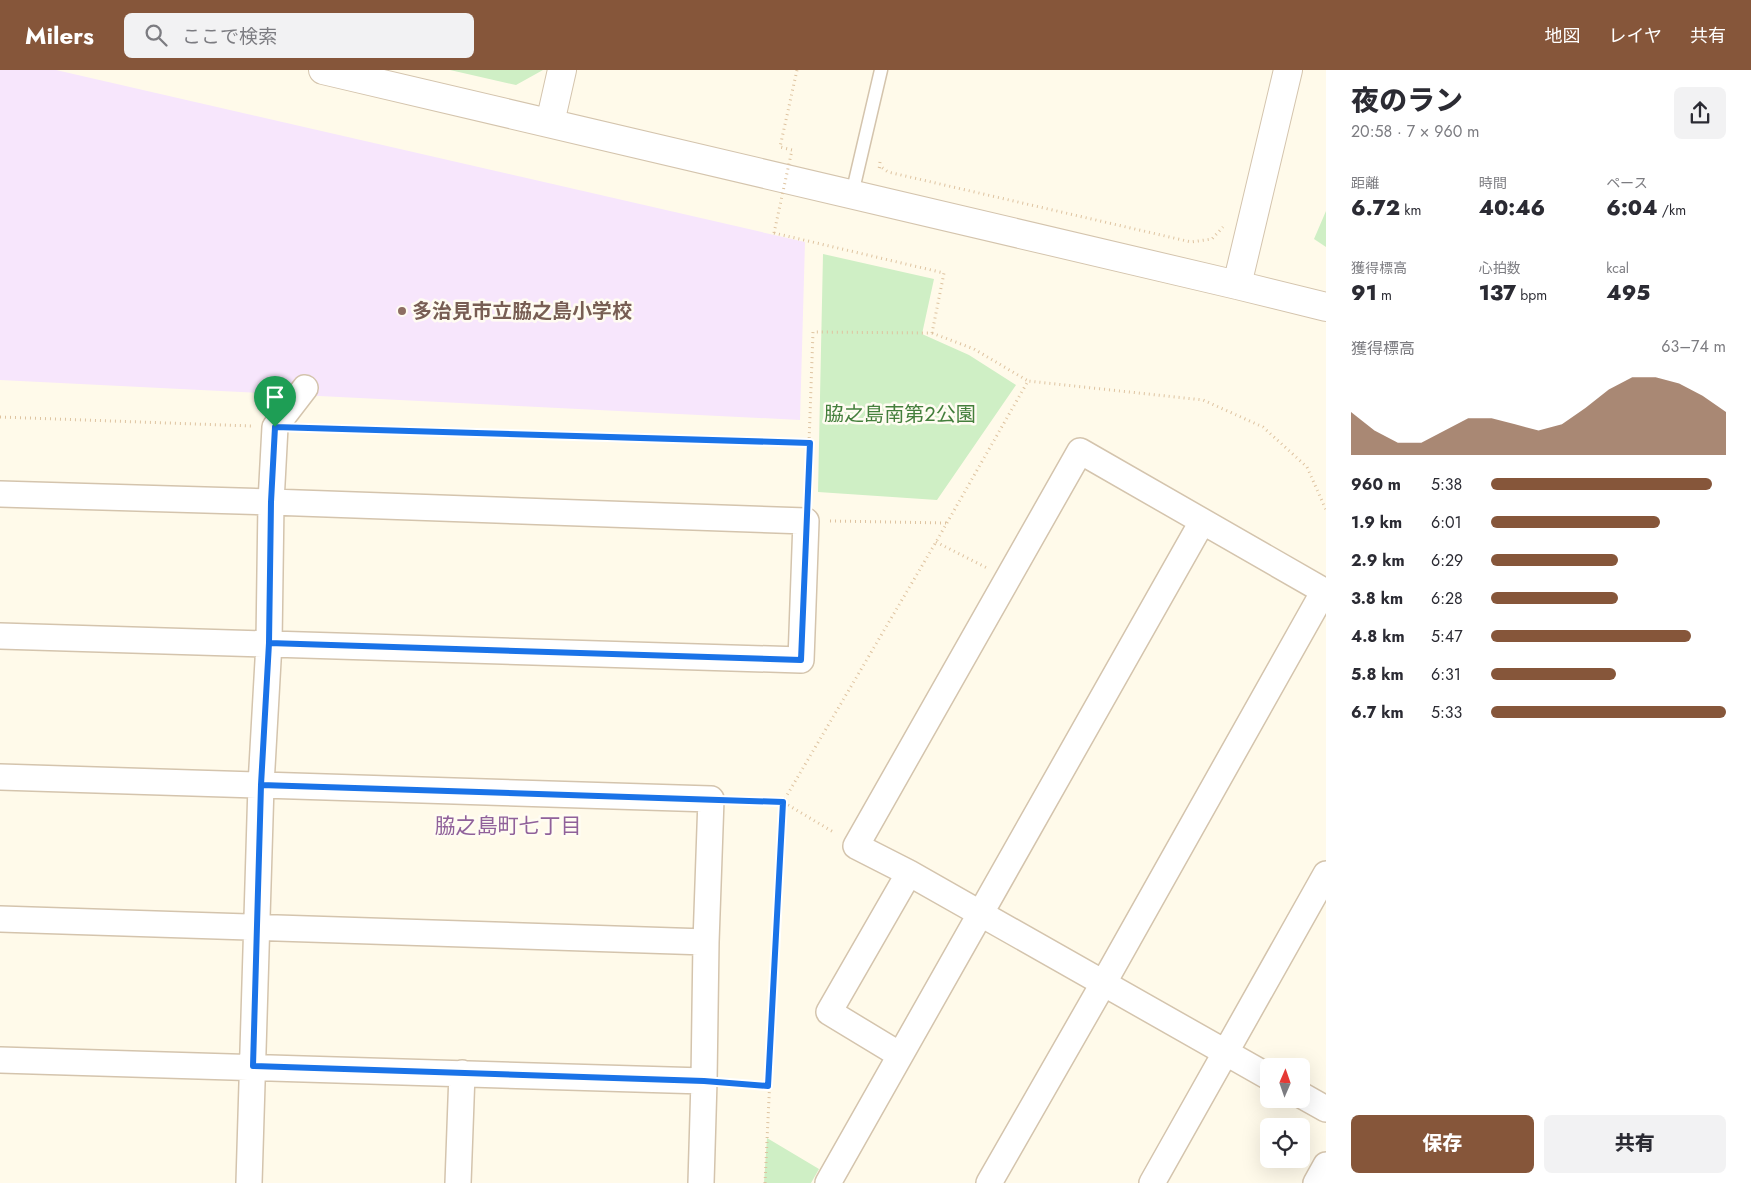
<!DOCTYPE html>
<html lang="ja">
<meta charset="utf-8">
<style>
:root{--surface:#fff;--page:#f2f2f3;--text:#2b2b33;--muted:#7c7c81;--accent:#86563a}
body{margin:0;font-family:Jost,"Noto Sans JP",sans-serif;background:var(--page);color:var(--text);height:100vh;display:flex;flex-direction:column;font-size:19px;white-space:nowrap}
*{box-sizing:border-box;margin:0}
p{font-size:16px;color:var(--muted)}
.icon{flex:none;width:28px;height:28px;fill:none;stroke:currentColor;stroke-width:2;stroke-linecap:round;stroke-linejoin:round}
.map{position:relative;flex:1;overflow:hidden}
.panel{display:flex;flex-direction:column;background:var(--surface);width:425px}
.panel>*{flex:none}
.needle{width:32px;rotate:2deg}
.fabs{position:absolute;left:1260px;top:988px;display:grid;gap:10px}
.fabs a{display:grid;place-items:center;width:50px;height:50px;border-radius:8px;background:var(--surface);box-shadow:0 5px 20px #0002;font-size:25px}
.pin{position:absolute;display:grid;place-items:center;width:42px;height:42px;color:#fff;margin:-51px -21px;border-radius:50% 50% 50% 0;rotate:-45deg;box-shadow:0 0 5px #0007}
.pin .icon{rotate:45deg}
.round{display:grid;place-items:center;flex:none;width:52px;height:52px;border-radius:8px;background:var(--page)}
.overview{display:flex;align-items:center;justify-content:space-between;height:85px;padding:0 25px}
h1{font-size:28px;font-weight:800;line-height:38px}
.stats{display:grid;grid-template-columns:repeat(3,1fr);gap:8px;height:85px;padding:5px 25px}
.stats div{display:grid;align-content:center}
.stats b{font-size:21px;font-weight:800}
.stats small{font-size:14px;font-weight:400}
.stats p{font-size:14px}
.chart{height:140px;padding:10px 25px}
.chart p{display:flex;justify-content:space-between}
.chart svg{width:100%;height:90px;margin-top:5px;fill:var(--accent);opacity:.7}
.action{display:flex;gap:10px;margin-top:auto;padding:10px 25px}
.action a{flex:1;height:58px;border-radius:8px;background:var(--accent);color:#fff;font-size:20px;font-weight:800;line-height:58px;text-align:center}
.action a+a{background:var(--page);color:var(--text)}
ul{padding:0 25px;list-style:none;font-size:16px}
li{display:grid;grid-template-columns:80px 60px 1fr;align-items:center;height:38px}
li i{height:12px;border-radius:6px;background:var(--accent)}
header{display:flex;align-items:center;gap:30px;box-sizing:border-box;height:70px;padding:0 25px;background:var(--accent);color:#fff}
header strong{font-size:24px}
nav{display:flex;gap:28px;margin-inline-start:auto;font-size:18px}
.search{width:350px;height:45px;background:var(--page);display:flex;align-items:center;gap:12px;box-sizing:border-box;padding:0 18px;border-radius:8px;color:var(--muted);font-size:19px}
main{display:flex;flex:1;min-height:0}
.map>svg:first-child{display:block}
</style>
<header>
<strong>Milers</strong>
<div class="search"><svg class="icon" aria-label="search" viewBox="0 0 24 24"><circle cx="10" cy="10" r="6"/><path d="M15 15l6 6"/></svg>ここで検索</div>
<nav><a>地図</a><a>レイヤ</a><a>共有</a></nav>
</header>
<main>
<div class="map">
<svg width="1326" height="1113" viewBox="0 0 1326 1113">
<rect width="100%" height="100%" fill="#fffaea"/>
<path fill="#f7e6fc" d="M 0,0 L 56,0 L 805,172 L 800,350 L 0,310 Z"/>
<path fill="#cfefc5" d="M 450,0 L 543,0 L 516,15 Z
M 1326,141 L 1326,177 L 1314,169 Z
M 823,184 L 934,209 L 922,264 L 969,285 L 1016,315 L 937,430 L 818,422 Z
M 767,1068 L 819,1099 L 811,1113 L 764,1113 Z"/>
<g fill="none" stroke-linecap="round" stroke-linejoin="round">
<g stroke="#d4c4ad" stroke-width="15">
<path id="service" d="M 852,124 L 881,0"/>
</g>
<g stroke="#d4c4ad" stroke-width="28">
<path id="minor" d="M 0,424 L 271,432 L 806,451 L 801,590 L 0,566
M 0,707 L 711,729 L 706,872 L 704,1011 L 0,990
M 0,849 L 706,872
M 900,985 L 829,942 L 909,803
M 1301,1025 L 1326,1039
M 249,1113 L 261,715 L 269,573 L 271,432 L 275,357 L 305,318
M 458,1113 L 462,1003
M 701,1113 L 704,1011
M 828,1113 L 1202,452
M 989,1113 L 1103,914 L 1324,521 L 1080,381 L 856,776 L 909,803 L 1269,1007
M 1152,1113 L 1326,804
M 1316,1113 L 1326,1095"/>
</g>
<g stroke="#d4c4ad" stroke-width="30">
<path id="tertiary" d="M 323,0 L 1237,215 L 1326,237
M 550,53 L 562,0
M 1237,215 L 1288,0"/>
</g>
<path stroke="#dec3a0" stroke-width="3" stroke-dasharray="1 4" stroke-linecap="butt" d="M 880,92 L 879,100 L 880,96 L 888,102 L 1191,172 L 1212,169 L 1223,157
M 774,163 L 944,203 L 932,263 L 813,262 L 807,429
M 932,263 L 974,279 L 1028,311
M 0,347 L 252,356
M 305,358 L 810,373
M 830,451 L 947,453
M 936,472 L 987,498
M 734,730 L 783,732 L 835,763
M 727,1013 L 768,1016
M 765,1113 L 783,732 L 936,472 L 1028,311 L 1203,330 L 1263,357 L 1307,397 L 1326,440"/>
<use href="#service" stroke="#fff" stroke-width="12"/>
<use href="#minor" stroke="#fff" stroke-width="25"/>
<use href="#tertiary" stroke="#fff" stroke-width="28"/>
<path stroke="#dec3a0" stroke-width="3" stroke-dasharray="1 4" stroke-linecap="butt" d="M 774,163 L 792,80 L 780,77 L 797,0"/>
</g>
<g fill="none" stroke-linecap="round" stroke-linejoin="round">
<g stroke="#fff" stroke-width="10">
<path id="route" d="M 275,357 L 271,432 L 269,573 L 261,715 L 253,996 L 704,1011 L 768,1016 L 783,732 L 261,715 L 269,573 L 801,590 L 810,373 L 275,357"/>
</g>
<use href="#route" stroke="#1a73e8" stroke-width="6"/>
</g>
<circle fill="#8d6e63" stroke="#fffcf2" stroke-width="2" cx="402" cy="241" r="5"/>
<g text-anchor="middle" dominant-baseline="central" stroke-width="5" stroke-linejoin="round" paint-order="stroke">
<g font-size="20" font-weight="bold" fill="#785e54" stroke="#fffcf2" text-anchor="start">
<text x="412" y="241">多治見市立脇之島小学校</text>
</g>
<g font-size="20" fill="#447f3c" stroke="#fffcf2">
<text x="900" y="344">脇之島南第２公園</text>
</g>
<g font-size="21" fill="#90619a" stroke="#fffcf2">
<text x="508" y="756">脇之島町七丁目</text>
</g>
</g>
</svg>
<div class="fabs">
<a><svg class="needle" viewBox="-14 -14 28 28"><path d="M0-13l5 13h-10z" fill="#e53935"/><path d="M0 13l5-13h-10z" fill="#7c7c81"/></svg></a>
<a><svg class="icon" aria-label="locate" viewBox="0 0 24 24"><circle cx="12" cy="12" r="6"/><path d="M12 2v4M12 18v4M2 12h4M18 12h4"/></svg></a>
</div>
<div class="pin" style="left:275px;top:357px;background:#1e9e55"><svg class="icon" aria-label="arrive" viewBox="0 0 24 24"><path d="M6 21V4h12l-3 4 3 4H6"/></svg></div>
</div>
<section class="panel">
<div class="overview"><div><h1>夜のラン</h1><p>20:58 · 7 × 960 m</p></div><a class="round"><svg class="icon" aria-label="share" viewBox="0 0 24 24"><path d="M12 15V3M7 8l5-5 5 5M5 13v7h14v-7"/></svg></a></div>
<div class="stats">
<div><p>距離</p><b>6.72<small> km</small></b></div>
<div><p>時間</p><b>40:46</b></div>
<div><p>ペース</p><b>6:04<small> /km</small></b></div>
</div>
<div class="stats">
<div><p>獲得標高</p><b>91<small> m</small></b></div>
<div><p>心拍数</p><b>137<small> bpm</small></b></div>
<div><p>kcal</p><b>495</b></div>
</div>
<div class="chart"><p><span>獲得標高</span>63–74 m</p>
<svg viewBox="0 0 160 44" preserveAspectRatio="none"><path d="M0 44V23L10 32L20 38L30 38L40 32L50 26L60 26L70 29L80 32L90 29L100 21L110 12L120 6L130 6L140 9L150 15L160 23V44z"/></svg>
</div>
<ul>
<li><b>960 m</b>5:38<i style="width:94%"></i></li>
<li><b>1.9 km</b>6:01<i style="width:72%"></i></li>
<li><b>2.9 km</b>6:29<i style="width:54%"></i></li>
<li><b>3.8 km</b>6:28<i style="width:54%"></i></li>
<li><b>4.8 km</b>5:47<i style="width:85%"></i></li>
<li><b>5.8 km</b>6:31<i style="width:53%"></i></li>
<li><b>6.7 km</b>5:33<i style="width:100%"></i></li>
</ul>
<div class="action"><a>保存</a><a>共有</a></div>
</section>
</main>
